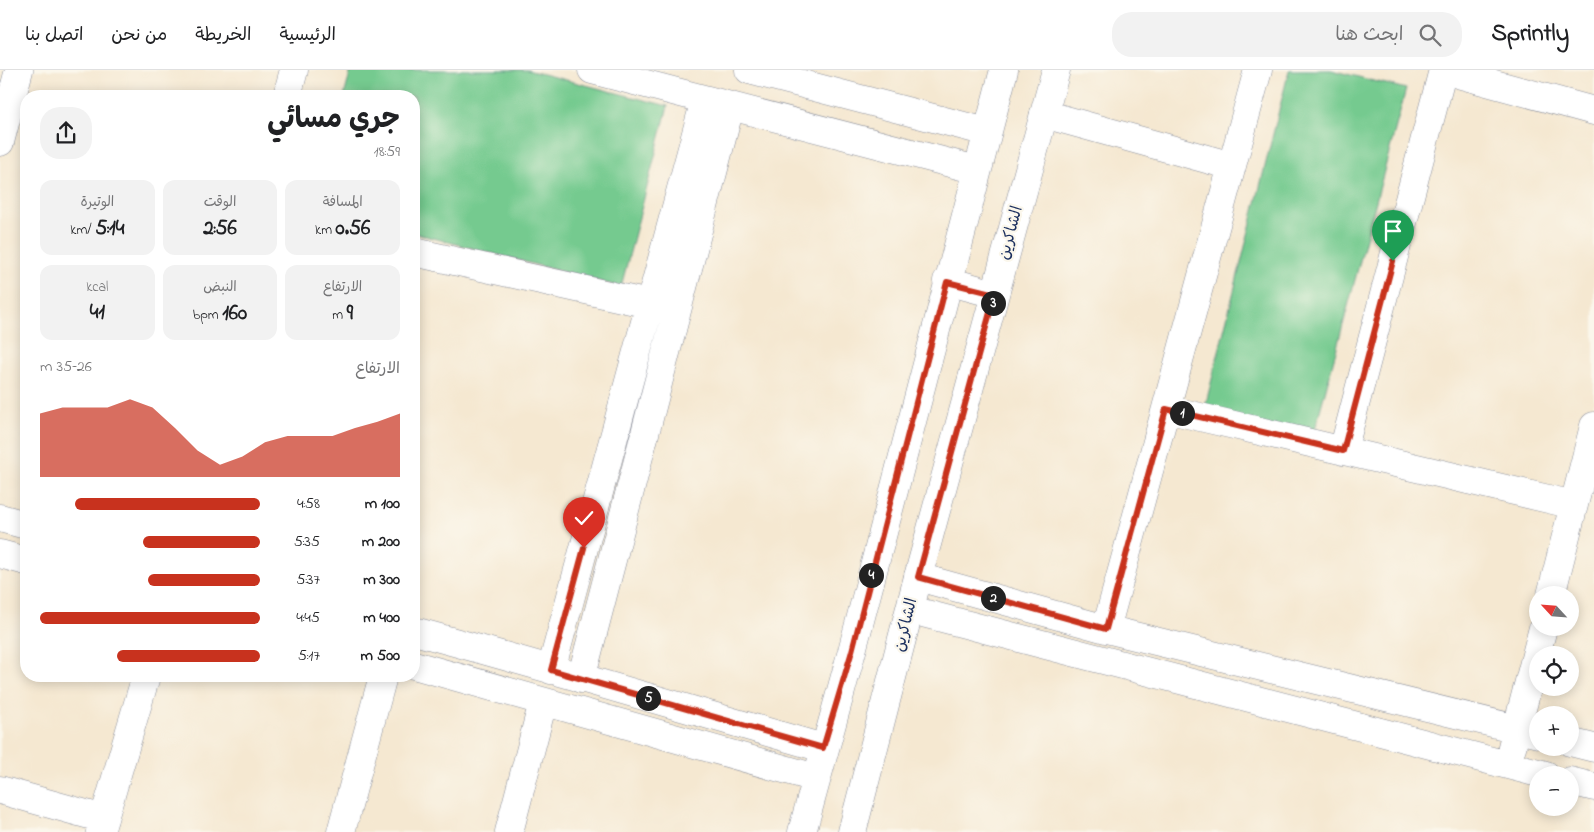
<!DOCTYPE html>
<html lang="ar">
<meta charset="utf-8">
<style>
:root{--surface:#fff;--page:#f2f2f2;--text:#202124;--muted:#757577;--line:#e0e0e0;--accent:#c8321e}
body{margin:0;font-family:"Indie Flower","Playpen Sans Arabic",sans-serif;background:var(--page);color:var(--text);direction:rtl;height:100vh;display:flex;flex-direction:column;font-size:19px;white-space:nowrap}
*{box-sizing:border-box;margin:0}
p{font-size:16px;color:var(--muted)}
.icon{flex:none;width:28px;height:28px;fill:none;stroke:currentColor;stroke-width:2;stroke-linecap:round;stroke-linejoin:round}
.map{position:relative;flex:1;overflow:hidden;direction:ltr}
.drawer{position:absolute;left:20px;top:20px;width:400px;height:592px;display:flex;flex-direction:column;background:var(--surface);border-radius:20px;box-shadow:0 2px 12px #0003;direction:rtl}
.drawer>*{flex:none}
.needle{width:32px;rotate:296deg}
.fabs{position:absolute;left:1529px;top:516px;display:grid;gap:10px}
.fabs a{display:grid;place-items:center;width:50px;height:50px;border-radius:50%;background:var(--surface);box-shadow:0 2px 12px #0003;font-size:25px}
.pin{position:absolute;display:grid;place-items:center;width:42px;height:42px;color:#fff;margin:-51px -21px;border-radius:50% 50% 50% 0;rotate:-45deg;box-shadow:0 0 5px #0007}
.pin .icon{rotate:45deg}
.km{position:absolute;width:25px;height:25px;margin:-12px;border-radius:50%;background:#222;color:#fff;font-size:14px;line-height:25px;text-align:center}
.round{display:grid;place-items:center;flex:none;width:52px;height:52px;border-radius:20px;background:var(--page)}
.head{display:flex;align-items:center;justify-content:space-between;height:85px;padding:0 20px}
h1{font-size:28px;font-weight:700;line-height:38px}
.metrics{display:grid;grid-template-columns:repeat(3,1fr);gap:8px;height:85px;padding:5px 20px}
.metrics div{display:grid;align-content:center;border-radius:12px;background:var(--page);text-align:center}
.metrics b{font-size:21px;font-weight:700}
.metrics small{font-size:14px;font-weight:400}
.metrics p{font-size:14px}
.chart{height:140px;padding:10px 20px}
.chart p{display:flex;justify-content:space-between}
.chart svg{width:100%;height:90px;margin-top:5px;fill:var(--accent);opacity:.7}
ul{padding:0 20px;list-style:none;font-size:16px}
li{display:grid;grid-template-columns:80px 60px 1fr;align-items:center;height:38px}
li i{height:12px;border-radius:6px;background:var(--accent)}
header{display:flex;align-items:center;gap:30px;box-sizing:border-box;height:70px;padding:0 25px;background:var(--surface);border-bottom:1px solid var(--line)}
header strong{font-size:24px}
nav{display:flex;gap:28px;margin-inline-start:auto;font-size:18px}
.search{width:350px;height:45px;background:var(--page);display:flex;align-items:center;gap:12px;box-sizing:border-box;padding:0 18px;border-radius:20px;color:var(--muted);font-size:19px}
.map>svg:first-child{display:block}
</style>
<header>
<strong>Sprintly</strong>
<div class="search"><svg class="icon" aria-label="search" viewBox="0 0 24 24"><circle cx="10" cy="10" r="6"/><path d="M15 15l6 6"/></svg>ابحث هنا</div>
<nav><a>الرئيسية</a><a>الخريطة</a><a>من نحن</a><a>اتصل بنا</a></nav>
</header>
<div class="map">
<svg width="1594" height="762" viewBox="0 0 1594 762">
<rect width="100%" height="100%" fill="#fbf7ec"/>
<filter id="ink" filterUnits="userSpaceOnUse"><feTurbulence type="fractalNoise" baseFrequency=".02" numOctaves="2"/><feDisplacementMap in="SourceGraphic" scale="10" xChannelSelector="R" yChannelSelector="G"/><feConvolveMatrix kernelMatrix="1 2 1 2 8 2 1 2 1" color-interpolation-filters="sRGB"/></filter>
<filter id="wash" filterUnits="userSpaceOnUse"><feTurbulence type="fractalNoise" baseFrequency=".0096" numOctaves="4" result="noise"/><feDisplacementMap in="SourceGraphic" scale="20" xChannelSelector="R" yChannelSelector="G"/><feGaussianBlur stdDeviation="1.12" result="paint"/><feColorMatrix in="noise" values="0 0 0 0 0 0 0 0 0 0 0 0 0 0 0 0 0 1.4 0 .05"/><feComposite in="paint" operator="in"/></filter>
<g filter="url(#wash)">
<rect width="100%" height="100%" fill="#f5e8d1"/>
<path fill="#74ca8f" stroke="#487c76" d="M 351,0 L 527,0 L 668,36 L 621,217 L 414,163 L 414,26 L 344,26 Z
M 1289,0 L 1331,0 L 1406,19 L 1313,367 L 1204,341 Z"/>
</g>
<g filter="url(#ink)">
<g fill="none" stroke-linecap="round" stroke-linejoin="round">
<g stroke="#888c98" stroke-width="29">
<path id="minor" d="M 592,0 L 977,100
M 749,0 L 987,62
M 1443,0 L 1594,41
M 287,26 L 294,0
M 1044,44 L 1232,96
M 0,72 L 19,0
M 414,182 L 649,234
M 1166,339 L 1574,435
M 1343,381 L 1443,0
M 0,448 L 26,455
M 0,484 L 26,491
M 918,507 L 1106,559 L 1538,664
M 1551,525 L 1594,356
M 911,540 L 1546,705
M 1106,559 L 1258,0
M 414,561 C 551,598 687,639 823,678
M 414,595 L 816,708
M 551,600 L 705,30
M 581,609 L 730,37
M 1570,672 L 1594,678
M 1512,677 L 1543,558
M 1570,711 L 1594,717
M 0,720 L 104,749
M 100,762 L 146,606
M 341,762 L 383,606
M 509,762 L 543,632"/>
</g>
<g stroke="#888c98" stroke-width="29">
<path id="tertiary" d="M 947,211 L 995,224
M 802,762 L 852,581 L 1004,0
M 852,762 L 918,507 L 1056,0"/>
</g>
<use href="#minor" stroke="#fff" stroke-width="28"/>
<use href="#tertiary" stroke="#fff" stroke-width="28"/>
</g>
</g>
<g fill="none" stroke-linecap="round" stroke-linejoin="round" filter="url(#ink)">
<g stroke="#fff" stroke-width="10">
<path id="route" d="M 584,478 L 551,600 L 823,678 L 852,581 L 947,212 L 995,224 L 918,507 L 1106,559 L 1166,339 L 1343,381 L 1393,191"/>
</g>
<use href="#route" stroke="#c8321e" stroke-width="6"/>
</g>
<g text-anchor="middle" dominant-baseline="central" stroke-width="4.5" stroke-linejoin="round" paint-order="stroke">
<g font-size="16" fill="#1b2f5e" stroke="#fbf7ec">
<text transform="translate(1011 163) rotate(-75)">الشاكرين</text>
<text transform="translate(906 555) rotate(-76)">الشاكرين</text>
</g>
</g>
</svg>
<div class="fabs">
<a><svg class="needle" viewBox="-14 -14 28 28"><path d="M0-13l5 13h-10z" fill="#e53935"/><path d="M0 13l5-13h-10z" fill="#757577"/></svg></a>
<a><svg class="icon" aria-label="locate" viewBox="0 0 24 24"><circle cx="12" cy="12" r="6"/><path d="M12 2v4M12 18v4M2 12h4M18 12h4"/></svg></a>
<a>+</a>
<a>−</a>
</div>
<div class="pin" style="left:1393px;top:191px;background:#1e9e55"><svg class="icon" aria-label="arrive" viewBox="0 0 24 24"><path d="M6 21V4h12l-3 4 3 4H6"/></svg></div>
<div class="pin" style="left:584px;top:478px;background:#d93025"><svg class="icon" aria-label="check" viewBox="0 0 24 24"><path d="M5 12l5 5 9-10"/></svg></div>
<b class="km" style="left:1182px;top:343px">1</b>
<b class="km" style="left:993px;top:528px">2</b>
<b class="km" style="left:993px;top:233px">3</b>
<b class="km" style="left:871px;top:505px">4</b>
<b class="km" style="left:648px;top:628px">5</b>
<section class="drawer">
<div class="head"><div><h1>جري مسائي</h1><p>18:59</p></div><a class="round"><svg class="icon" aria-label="share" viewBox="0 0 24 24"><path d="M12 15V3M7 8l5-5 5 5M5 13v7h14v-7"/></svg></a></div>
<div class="metrics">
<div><p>المسافة</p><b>0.56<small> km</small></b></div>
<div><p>الوقت</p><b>2:56</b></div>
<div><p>الوتيرة</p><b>5:14<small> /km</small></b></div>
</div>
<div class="metrics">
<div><p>الارتفاع</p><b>9<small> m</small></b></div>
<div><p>النبض</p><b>160<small> bpm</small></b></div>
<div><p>kcal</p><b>41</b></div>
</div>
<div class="chart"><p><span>الارتفاع</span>26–35 m</p>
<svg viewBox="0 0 160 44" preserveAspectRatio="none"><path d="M0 44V13L10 10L20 10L30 10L40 6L50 10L60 20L70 31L80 38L90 34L100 27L110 24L120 24L130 24L140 20L150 17L160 13V44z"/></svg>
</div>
<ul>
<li><b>100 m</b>4:58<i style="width:84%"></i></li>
<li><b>200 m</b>5:35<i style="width:53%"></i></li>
<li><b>300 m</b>5:37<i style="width:51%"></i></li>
<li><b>400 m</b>4:45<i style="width:100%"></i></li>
<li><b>500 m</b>5:17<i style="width:65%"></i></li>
</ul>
</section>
</div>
